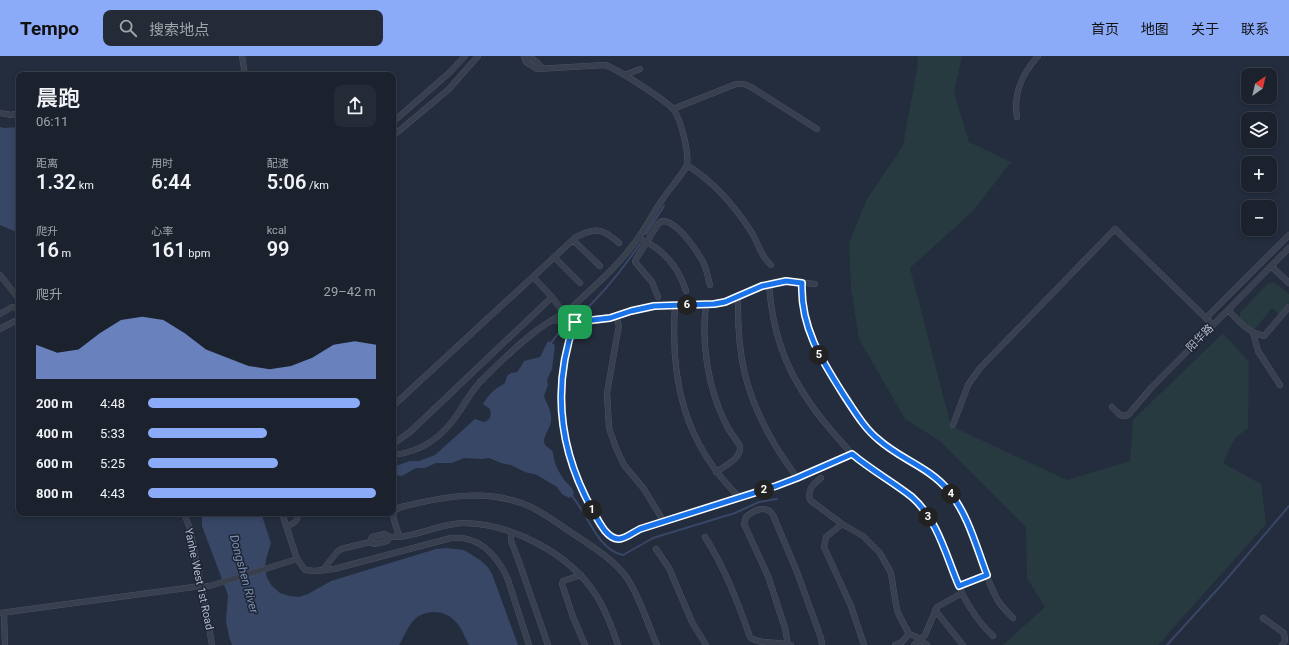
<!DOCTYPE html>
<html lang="zh">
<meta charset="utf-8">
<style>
:root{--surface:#1b222e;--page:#242a36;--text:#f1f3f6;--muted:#a0a4aa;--line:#393f4a;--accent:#8baaf8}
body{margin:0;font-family:Roboto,"Noto Sans SC",sans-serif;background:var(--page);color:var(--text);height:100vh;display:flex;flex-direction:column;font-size:15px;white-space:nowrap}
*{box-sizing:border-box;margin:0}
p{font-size:13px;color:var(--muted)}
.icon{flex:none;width:22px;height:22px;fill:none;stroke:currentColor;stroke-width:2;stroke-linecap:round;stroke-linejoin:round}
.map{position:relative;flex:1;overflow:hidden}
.sheet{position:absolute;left:16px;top:16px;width:380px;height:444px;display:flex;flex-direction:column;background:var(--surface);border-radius:8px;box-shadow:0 2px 6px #0003,0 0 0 1px var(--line)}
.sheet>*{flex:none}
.needle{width:26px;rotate:34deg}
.tools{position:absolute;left:1241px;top:12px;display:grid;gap:8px}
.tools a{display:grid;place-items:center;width:36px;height:36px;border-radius:8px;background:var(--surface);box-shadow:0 2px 6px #0003,0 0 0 1px var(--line);font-size:20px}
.pin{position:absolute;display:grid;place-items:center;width:34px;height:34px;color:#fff;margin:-17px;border-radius:8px;box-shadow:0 2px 6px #0006}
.km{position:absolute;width:20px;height:20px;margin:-10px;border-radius:50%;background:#222;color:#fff;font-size:11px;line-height:20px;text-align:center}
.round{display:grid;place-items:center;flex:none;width:42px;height:42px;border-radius:8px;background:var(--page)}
.overview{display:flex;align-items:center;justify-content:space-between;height:68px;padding:0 20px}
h1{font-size:22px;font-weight:600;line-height:30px}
.metrics{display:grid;grid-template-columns:repeat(3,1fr);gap:6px;height:68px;padding:4px 20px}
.metrics div{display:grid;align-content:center}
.metrics b{font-size:20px;font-weight:600}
.metrics small{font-size:11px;font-weight:400}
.metrics p{font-size:11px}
.chart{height:112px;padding:8px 20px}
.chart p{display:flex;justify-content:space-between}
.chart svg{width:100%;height:72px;margin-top:4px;fill:var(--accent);opacity:.7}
ul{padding:0 20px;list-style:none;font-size:13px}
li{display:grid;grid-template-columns:64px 48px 1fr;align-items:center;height:30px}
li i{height:10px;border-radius:5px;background:var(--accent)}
header{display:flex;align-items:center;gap:24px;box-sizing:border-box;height:56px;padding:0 20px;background:var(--accent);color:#111}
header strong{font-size:19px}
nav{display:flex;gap:22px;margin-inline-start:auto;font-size:14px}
.search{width:280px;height:36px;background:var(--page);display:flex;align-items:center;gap:10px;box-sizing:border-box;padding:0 14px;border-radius:8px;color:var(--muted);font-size:15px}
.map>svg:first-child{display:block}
</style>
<header>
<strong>Tempo</strong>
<div class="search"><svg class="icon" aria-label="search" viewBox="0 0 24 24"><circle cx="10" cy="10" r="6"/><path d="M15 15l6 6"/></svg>搜索地点</div>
<nav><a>首页</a><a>地图</a><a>关于</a><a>联系</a></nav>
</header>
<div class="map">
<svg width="1289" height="589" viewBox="0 0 1289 589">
<rect width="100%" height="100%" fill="#242d3e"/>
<path fill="#263a3f" d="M 917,0 L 962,0 L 954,36 L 969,86 L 1011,106 L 973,155 L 910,212 L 951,370 L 1067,424 L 1130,405 L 1133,364 L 1223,277 L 1249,306 L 1248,372 L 1235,382 L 1223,407 L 1261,428 L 1266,468 L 1158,589 L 1003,589 L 1045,551 L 1027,522 L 1026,471 L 940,385 L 905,363 L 859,283 L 851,232 L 849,187 L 867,143 L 903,90 L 918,7 Z
M 1274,226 L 1289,238 L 1289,246 L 1279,258 L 1272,252 L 1256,272 L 1251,272 L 1240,262 L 1240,257 L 1267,228 Z"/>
<path fill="#384766" d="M 0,71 L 5,72 L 19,71 L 19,177 L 0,169 Z
M 548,285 L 555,289 L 552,313 L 547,324 L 548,329 L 544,340 C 546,347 551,353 551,361 C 553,372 539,382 546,390 C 548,392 551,393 553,396 C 554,408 558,415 565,425 C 569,429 573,432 574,438 L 569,442 L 562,438 L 557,431 L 537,419 L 525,416 L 511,409 L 501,407 L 489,402 L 482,403 L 464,402 L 452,407 L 436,407 L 425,412 L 416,412 L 402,420 L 393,419 L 393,411 L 410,405 L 419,405 L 435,399 L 475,363 L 484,366 C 490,364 492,360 490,353 L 483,348 C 490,336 494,334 505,327 L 507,320 L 511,317 L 517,316 L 522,309 L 524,305 L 540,301 Z
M 202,457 L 261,457 L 271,487 L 266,503 L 265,513 L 267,522 L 272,530 L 280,537 L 289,540 L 299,541 L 308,538 L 331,525 L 436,493 L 446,492 L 464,494 L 480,504 L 487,510 L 492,518 L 518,589 L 469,589 C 465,582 461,570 455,565 C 444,553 424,553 413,565 C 407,572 404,581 399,589 L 232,589 L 229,580 L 226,565 L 228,539 L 202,470 Z"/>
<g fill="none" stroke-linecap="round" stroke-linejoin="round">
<path stroke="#384766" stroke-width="2" d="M 646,178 L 664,150
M 579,260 C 602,239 622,214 640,188
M 550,288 L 557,279 L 565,271
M 571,439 C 587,456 597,494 623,499 L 653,482 L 735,457 L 759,446 L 777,443
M 1167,589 L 1225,525 L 1289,450"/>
<g stroke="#565d6c" stroke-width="6">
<path id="street" d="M 242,0 L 245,19
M 625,19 L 640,13
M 673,53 L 736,28 L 744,28 L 751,31 L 817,73
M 0,57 L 11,59 L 19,57
M 1017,61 C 1013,37 1022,18 1038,0
M 393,66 L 449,17 L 465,0
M 393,80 L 449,33 L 478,0
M 687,109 C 714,126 735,150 752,177 C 758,187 761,201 771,209
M 638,182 C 663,192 678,210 686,235
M 573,184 L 600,210
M 554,201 L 580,227
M 1271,210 L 1289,227
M 0,219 L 19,243
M 533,221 L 552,241 L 563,256
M 802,227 C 800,271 822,305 845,341 C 856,357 867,376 883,388 C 908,408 935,415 955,443 C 975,473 980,511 997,543 C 1001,550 1007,556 1013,562
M 769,228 C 773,287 792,328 830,373 C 839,383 848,395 859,404 C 882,422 910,435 927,459 C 940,477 946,499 954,519 C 963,542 975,563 993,580
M 658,241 L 652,226 L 635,206 L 636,203 L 658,168 L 662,165 C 677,164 698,196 704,208 C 707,215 708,222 710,229
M 738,241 C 737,300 745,338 775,389 C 782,401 790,411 797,422
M 675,249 C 670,325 684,387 740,442
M 706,249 C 701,287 708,332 725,366 C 729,375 735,382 740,390 C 742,402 725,410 716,416
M 1228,254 C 1240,266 1247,276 1264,280 L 1289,251
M 0,258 L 12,251 L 19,252
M 616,260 L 619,270 L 617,280 L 607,337 L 609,372 L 616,392 L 624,409 L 644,433 L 664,466
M 1206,262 L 1289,179
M 552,264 C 571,266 592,268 610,262 C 625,258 639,252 654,250 C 677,247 702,252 725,246 C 737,242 749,235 761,230 C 779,223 797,226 815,228
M 575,266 C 551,332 560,397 594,457 C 599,466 607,483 619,483 C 625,483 634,476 640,473 L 776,430 L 797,422 L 852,398
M 0,273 L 19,263
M 1253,277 L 1258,295 L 1280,329
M 393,350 L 576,181 C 596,171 602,172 619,187
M 1112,351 L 1120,359 L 1124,360 L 1128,359 L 1152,331 L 1289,192
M 953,369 L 968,329 L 980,312 L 1115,173 L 1213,269
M 393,388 L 410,376 L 552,241
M 393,399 C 422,396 443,381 459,356 C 467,344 473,332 484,322 C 500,306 517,289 536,275 C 548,266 562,259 573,250 C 595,230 619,209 636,185 C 646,172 653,157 662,144 C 670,132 680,122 687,109 C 689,96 681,63 673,53 C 665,44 616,12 605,9 L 537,13 L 526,6 L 524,1 C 532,1 539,6 542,13
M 821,422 C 813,428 807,434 810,444 L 842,468 L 863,480 L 880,497 L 891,517 L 896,549 L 898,557 L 909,578 L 915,580 L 927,589
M 184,457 L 190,473 L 207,559 L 212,589
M 282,457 L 297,503 L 305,514 L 314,515 L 334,513 L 451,482 C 478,479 496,498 507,521 L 529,589
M 842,468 L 826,481 L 824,491 L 851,550 L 864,589
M 286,470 C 294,468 298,465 298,457
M 511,476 L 511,485 L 518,503 L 548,589
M 399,480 L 394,464 L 393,459 L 395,454 L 401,451 C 446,440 492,431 535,453 C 550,461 564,472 578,481 C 596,493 615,505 627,522 C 641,543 647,567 657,589
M 390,481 C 395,480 400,481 405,480 C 425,477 444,467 464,467 C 513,468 570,498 596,539 C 606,554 612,572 618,589
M 705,481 C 725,512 738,547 750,581 C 759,589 778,585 791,589
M 656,493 L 669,512 L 692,566 L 706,589
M 322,515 L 337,496 L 341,493 L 370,486 L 374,488 L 387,485 L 390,481 L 385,478 L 372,481 L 370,486
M 581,519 L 563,525 L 562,528 L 573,561 L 585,589
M 959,530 L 987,519
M 935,554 L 963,589
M 0,557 L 201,530 L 210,530 L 297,503
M 4,557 L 5,589
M 1263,562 L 1284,577 L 1285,585 L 1282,589
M 788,589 L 785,572 L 768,520 L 744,468 L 746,461 C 754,454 766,448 773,459 L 797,516 L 821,582 L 822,589
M 895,589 L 902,586 L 909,578
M 914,589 L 925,579 L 937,551 L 962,537"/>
</g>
<use href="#street" stroke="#383f4e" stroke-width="5.5"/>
</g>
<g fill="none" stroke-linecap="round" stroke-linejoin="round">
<g stroke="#fff" stroke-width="8">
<path id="route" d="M 786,225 L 802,227 C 800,271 822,305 845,341 C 855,356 865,373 879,384 C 900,403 929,411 948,434 C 968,458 976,490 987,519 L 959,530 C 946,500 938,464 912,441 C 893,426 871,414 852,398 L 797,422 L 776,430 L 640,473 C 634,476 625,483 619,483 C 607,483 599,466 594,457 C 560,397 551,332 575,266 L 610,262 L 631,255 L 654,250 L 714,248 L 725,246 L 762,230 Z"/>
</g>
<use href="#route" stroke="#1a73e8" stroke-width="5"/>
</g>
<g text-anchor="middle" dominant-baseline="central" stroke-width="3" stroke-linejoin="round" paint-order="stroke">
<g font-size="11" fill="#b4bac9" stroke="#1d2433">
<text transform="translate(1200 282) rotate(-45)">阳华路</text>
<text transform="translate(199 523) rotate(78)">Yanhe West 1st Road</text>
</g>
<g font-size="12" font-style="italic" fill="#7c8eb1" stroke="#1d2433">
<text transform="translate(244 518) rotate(75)">Dongshen River</text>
</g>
</g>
</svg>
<div class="tools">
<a><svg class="needle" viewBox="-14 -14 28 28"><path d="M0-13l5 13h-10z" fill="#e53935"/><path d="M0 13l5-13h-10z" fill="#a0a4aa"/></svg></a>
<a><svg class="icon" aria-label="layers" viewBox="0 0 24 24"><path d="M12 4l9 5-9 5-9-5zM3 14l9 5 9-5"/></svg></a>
<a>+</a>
<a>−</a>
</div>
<div class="pin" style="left:575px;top:266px;background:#1e9e55"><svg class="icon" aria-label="arrive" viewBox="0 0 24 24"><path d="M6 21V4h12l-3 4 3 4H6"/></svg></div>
<b class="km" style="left:592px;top:454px">1</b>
<b class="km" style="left:764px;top:434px">2</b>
<b class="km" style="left:928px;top:461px">3</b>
<b class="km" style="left:951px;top:438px">4</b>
<b class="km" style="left:819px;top:299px">5</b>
<b class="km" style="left:687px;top:249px">6</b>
<section class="sheet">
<div class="overview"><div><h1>晨跑</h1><p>06:11</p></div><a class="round"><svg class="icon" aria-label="share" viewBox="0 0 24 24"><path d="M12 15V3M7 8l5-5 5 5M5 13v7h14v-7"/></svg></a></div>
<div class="metrics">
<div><p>距离</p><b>1.32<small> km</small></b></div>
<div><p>用时</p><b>6:44</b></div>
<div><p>配速</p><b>5:06<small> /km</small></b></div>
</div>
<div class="metrics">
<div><p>爬升</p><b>16<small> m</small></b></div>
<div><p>心率</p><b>161<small> bpm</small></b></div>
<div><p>kcal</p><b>99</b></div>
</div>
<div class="chart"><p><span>爬升</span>29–42 m</p>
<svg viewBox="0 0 160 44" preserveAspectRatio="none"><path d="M0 44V23L10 28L20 26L30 16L40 8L50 6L60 8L70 16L80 26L90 31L100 36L110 38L120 36L130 31L140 23L150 21L160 23V44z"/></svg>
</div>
<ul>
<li><b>200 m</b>4:48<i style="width:93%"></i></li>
<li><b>400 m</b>5:33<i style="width:52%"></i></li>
<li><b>600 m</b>5:25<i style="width:57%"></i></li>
<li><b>800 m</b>4:43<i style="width:100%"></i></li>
</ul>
</section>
</div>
